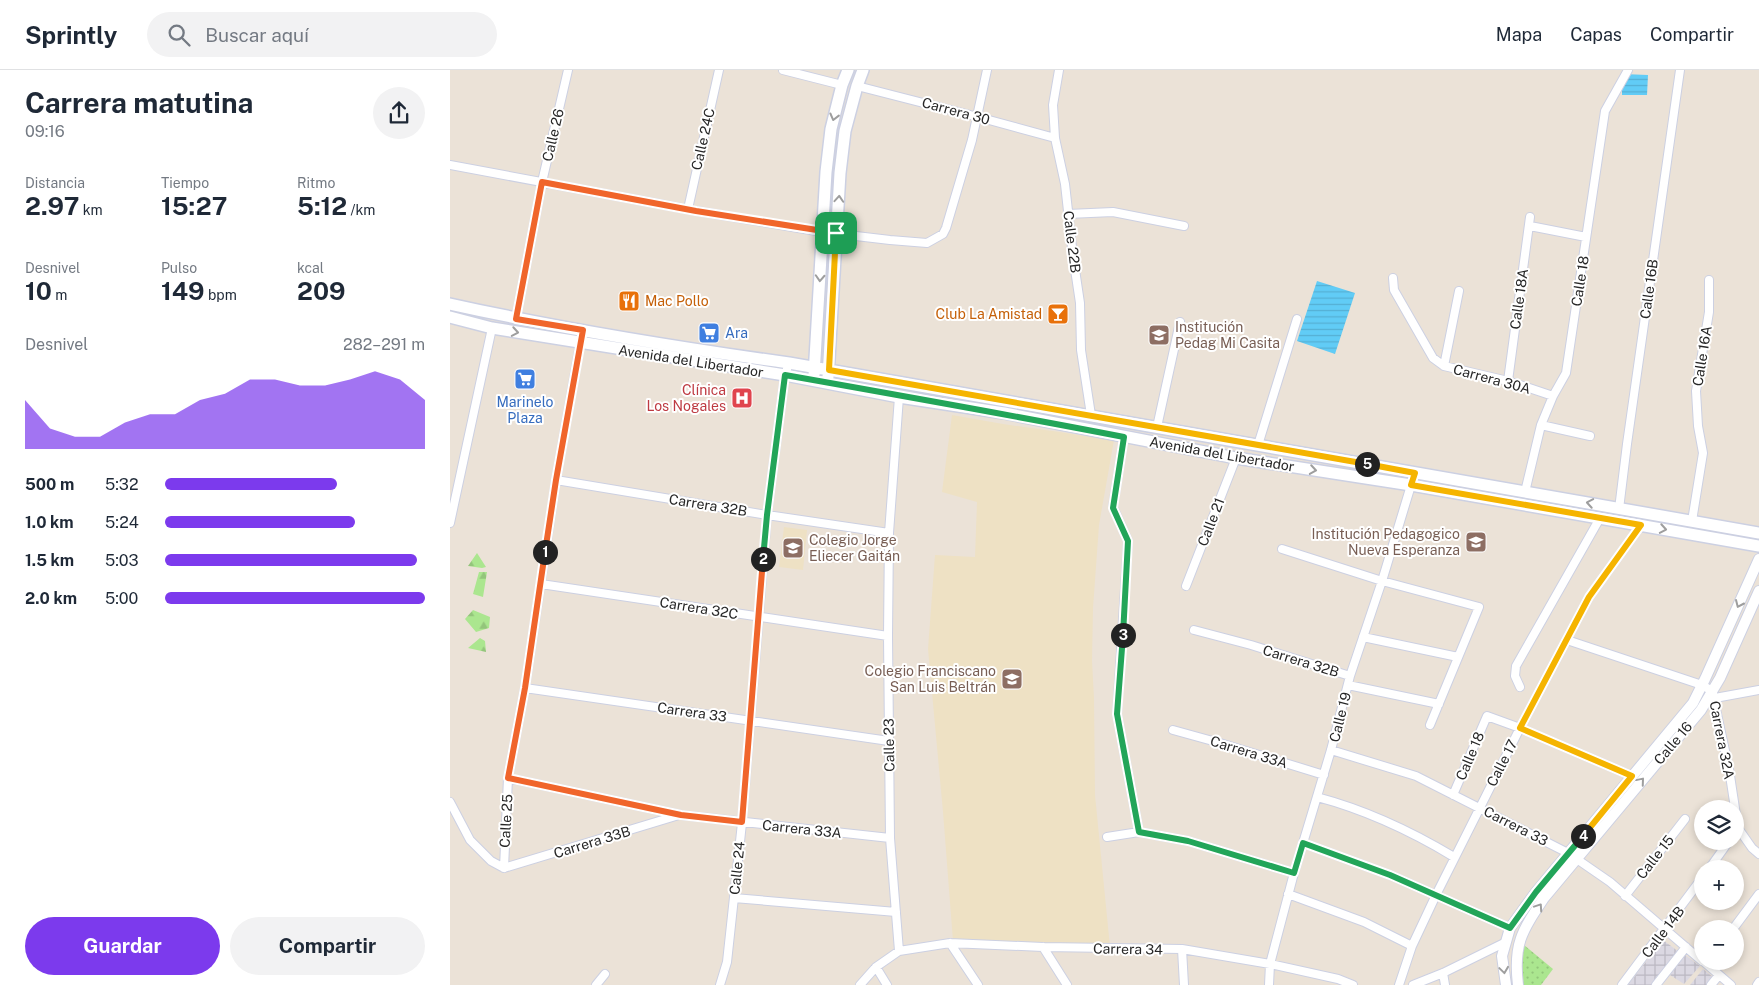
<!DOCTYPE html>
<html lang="es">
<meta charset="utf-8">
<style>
:root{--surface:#fff;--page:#f2f2f3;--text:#1f2937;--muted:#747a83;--line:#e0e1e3;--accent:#7c3aed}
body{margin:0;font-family:"Public Sans",sans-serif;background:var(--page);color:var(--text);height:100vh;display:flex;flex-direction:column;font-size:19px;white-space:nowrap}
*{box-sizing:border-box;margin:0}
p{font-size:16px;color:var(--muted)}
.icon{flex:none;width:28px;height:28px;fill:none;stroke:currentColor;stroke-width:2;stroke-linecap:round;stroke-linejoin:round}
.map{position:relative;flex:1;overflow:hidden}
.sheet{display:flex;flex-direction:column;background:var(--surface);width:450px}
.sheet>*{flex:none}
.buttons{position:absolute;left:1244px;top:730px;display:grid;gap:10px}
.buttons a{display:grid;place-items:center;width:50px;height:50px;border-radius:50%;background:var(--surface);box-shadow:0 2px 8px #0003;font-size:25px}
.pin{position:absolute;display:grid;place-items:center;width:42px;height:42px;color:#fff;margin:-21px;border-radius:10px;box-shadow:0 2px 8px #0006}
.km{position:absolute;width:25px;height:25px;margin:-12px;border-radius:50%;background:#222;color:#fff;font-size:14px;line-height:25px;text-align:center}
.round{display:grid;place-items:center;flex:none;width:52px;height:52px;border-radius:26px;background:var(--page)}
.head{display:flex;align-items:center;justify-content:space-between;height:85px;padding:0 25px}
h1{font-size:28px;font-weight:700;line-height:38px}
.metrics{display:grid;grid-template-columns:repeat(3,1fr);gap:8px;height:85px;padding:5px 25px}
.metrics div{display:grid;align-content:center}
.metrics b{font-size:25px;font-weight:700}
.metrics small{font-size:14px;font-weight:400}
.metrics p{font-size:14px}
.chart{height:140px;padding:10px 25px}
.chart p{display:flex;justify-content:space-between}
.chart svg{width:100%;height:90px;margin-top:5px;fill:var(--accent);opacity:.7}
.action{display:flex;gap:10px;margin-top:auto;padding:10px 25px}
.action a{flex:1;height:58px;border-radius:30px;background:var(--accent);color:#fff;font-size:20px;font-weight:700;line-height:58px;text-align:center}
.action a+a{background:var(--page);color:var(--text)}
ul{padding:0 25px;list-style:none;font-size:16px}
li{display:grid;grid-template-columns:80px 60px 1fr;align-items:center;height:38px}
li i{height:12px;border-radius:6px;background:var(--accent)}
header{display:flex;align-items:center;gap:30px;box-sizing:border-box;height:70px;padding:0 25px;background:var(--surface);border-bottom:1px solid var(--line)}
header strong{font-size:24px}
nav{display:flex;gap:28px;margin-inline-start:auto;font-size:18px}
.search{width:350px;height:45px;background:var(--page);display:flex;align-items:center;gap:12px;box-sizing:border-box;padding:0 18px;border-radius:28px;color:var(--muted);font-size:19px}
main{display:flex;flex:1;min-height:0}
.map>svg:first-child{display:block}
</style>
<header>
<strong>Sprintly</strong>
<div class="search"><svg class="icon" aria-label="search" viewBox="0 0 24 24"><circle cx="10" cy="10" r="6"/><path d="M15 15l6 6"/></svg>Buscar aquí</div>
<nav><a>Mapa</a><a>Capas</a><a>Compartir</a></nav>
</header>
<main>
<section class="sheet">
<div class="head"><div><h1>Carrera matutina</h1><p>09:16</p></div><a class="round"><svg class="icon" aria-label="share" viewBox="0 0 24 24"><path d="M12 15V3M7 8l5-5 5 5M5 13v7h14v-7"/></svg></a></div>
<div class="metrics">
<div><p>Distancia</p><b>2.97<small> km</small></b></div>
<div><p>Tiempo</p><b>15:27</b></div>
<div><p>Ritmo</p><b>5:12<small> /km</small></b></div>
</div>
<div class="metrics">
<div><p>Desnivel</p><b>10<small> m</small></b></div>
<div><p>Pulso</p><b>149<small> bpm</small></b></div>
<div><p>kcal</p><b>209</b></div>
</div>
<div class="chart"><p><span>Desnivel</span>282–291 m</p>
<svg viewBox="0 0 160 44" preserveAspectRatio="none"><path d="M0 44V20L10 34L20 38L30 38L40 31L50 27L60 27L70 20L80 17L90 10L100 10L110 13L120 13L130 10L140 6L150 10L160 20V44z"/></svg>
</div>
<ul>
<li><b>500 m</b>5:32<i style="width:66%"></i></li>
<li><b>1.0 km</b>5:24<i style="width:73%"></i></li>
<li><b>1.5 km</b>5:03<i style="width:97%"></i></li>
<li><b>2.0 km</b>5:00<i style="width:100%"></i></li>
</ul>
<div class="action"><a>Guardar</a><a>Compartir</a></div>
</section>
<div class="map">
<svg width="1309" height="915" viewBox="0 0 1309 915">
<defs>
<pattern id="industrial-grid" width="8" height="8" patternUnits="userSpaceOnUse" patternTransform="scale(1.25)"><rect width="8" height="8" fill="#dbd8e2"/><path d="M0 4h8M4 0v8" fill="none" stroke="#bcb9c2"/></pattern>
<pattern id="grass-dots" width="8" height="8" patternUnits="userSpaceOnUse" patternTransform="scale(1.25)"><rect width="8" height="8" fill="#abe68f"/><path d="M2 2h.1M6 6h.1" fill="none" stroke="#93c57b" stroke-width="1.8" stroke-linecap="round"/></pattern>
<pattern id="forest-firs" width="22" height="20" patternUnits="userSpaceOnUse" patternTransform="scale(1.25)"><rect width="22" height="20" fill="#abe68f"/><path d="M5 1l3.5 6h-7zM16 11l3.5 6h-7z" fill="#93c57b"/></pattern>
<pattern id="water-rules" width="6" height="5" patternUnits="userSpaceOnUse" patternTransform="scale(1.25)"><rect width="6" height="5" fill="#61ccf6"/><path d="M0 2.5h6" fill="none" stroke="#54afd3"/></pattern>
</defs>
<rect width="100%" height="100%" fill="#ebe2d7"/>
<path fill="url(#industrial-grid)" d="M 1213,870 L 1229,882 L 1202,915 L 1178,915 Z
M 1235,885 L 1250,896 L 1234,914 L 1220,905 Z
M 1253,899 L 1264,908 L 1259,915 L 1240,915 Z"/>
<path fill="#eee1c4" d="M 502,345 L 553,354 L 664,370 L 649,455 L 643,538 L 642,591 L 644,628 L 645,725 L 660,877 L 503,871 L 493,742 L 478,579 L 485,485 L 525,487 L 527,432 L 492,422 Z
M 334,457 L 357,460 L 353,500 L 329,497 Z"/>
<path fill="url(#grass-dots)" d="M 1074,875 L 1103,899 L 1091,915 L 1072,915 L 1070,889 Z"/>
<path fill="url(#forest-firs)" d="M 27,483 L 36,497 L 32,498 L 18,496 Z
M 29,502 L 37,502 L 33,527 L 23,524 Z
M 23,540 L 40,547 L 39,558 L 26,562 L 15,549 Z
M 30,568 L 35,571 L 36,582 L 18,578 Z"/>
<path fill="url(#water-rules)" d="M 1172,4 L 1198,5 L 1197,25 L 1172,25 Z
M 867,211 L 905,223 L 885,284 L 847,271 Z"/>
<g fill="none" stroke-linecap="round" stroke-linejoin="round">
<g stroke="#ccd0e2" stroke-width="10">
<path id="minor" d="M 333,0 L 392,15
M 609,0 L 603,35 L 605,68 L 615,114 L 623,186 L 630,233 L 631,280 L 641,345
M 407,16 L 528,47 L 605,68
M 0,95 L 247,141 L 372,162 L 440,170 L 477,173 L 493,164 L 496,158 L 522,70 L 537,0
M 238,139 L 269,0
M 618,144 L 663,142 L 734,156
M 1080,156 L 1136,167
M 943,208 L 944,220 L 983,288 L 994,296 L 1058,311 L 1103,326
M 66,249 L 92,112 L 118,0
M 994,296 L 1009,221
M 1058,311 L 1080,147
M 449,327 L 439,463 L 438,566 L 440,768 L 449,881
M 1091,355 L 1140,366
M 707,357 L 730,252
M 674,367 L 663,437 L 678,471 L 667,644 L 689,762
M 808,375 L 847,249
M 106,410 L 317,445 L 439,463
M 1075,422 L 1091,355 L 1103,326 L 1116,303 L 1155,41 L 1178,0
M 1169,439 L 1177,374 L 1230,0
M 1242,451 L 1253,383 L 1248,356 L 1246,321 L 1259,242 L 1259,210
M 0,453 L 42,258
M 832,479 L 932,511 L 1029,537 L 980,655
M 91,514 L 438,566
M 736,516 L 786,388
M 744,560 L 801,575 L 900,606
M 913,567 L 1008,587
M 1117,570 L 1252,615 L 1262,621 L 1279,699 L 1288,758 L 1302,778 L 1309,784
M 898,615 L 989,634
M 1070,617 L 1065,606 L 1066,596 L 1150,448
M 75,618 L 439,671
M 1265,628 L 1309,620
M 723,660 L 770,673 L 874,705
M 881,680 L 966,706 L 1118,783 L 1160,812 L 1252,891
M 58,708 L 231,745 L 440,768
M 1003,725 L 1037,646 L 1070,658 L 1182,706
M 867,727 C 916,740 961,761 1004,787
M 0,732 L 20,770 L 41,791 L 54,798
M 657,767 L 689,762 L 738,771 L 844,803
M 853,773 L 940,805 L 1060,858
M 54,798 L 58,708 L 75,618 L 106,410 L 131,269
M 54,798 L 229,745
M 1259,799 L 1279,771
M 838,824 L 914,852 L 962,876
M 1175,826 L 1235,749
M 284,828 L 446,842
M 1283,859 L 1309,824
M 500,873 L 528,915
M 593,877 L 617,915
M 732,879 L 734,915
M 1253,891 L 1281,915
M 426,897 L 437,915
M 993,903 L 995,915
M 146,915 L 155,904
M 270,915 L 277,892 L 292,753 L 317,445 L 335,305 L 339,293
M 410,915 L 426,897 L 449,881 L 500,873 L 593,877 L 732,879 L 820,894 L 888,909 L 903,915
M 819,915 L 820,894 L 844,803 L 881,680 L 900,606 L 932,511 L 962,412
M 949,915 L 962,876 L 986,825 L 1070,658 L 1139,527 L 1191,455
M 963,915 L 993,903 L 1056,872
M 1172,915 L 1252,808
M 1206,915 L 1236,877
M 1261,915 L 1269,905
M 1307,915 L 1309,912"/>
</g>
<g stroke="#ccd0e2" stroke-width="12">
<path id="tertiary" d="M 1056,915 L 1052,886 L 1060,858 L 1086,822 L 1243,633 L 1255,609 L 1309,489
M 1068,915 C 1063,874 1072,861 1094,828 L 1251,640 L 1270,608 L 1309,521"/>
</g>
<g stroke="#ccd0e2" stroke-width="14">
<path id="secondary" d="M 0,234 C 112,259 225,277 339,293 L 1309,463
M 0,247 L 42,258 L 335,305 L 449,327 L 554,343 L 786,388 L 961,415 L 1309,476
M 364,305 L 376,102 L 381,59 L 392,15 L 398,0
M 378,307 L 390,103 L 395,61 L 407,16 L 413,0"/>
</g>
<use href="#minor" stroke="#fff" stroke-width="8"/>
<use href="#tertiary" stroke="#fff" stroke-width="10"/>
<use href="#secondary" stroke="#fff" stroke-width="11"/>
</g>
<defs><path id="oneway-chevron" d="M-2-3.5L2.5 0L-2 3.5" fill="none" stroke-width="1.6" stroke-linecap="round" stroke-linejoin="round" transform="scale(1.25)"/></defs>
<g stroke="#9e9e9e">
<use href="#oneway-chevron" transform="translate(384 47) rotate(104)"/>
<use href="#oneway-chevron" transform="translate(389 129) rotate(-86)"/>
<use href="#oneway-chevron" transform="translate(370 208) rotate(93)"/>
<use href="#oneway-chevron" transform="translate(65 262) rotate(10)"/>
<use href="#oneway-chevron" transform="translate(863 400) rotate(9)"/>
<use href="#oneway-chevron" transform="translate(1140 433) rotate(-170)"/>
<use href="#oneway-chevron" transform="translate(1213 459) rotate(10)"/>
<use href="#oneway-chevron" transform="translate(1289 534) rotate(114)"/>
<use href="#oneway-chevron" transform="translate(1191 711) rotate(-50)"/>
<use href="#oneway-chevron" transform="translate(1089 837) rotate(-56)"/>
<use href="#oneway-chevron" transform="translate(1054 900) rotate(82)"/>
</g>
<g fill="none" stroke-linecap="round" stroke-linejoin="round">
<g stroke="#fff" stroke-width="10">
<path id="split-1" d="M 95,482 L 106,410 L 133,260 L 66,249 L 92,112 L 246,141 L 386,163"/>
</g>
<g stroke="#fff" stroke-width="10">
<path id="split-2" d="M 95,482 L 75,618 L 58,708 L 231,745 L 292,752 L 313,489"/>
</g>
<g stroke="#fff" stroke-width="10">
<path id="split-3" d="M 313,489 L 317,445 L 335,305 C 448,325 561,345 674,367 L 663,438 L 678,471 L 673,565"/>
</g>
<g stroke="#fff" stroke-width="10">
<path id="split-4" d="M 673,565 L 667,644 L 689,762 L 738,771 L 844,803 L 853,773 L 940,805 L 1060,858 L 1086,822 L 1133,766"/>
</g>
<g stroke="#fff" stroke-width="10">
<path id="split-5" d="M 917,394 L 965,403 L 961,415 L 1191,455 L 1139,527 L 1070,658 L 1182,706 L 1133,766"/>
</g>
<g stroke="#fff" stroke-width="10">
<path id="split-6" d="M 386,163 L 379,300 L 917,394"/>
</g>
<use href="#split-1" stroke="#f0652b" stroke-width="6"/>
<use href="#split-2" stroke="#f0652b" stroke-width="6"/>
<use href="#split-3" stroke="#22a559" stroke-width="6"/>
<use href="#split-4" stroke="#22a559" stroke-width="6"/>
<use href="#split-5" stroke="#f5b400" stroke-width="6"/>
<use href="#split-6" stroke="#f5b400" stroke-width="6"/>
</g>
<defs>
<g id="restaurant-square" transform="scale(1.125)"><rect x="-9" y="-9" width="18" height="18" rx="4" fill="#e8710a" stroke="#fff"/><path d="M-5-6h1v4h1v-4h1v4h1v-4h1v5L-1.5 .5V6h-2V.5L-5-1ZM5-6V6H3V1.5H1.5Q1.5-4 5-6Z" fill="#fff"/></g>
<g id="bar-square" transform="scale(1.125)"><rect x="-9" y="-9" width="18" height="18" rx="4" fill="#e8710a" stroke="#fff"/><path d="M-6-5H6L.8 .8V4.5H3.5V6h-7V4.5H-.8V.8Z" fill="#fff"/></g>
<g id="supermarket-square" transform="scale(1.125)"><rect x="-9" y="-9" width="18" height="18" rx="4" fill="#3f7fe0" stroke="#fff"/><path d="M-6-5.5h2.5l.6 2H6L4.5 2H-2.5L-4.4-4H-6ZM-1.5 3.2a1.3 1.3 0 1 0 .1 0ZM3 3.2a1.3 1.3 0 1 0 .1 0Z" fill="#fff"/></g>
<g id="school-square" transform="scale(1.125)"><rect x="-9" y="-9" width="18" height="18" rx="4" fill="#8d6e63" stroke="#fff"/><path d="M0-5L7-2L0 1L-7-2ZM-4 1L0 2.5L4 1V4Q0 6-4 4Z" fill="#fff"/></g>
<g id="hospital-square" transform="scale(1.125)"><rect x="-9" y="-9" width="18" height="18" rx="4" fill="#e0444e" stroke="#fff"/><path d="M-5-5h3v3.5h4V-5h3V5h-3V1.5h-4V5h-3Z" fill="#fff"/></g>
</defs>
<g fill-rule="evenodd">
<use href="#restaurant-square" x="179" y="231"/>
<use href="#bar-square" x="608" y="244"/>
<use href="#supermarket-square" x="259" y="263"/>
<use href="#school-square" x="709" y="265"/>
<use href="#supermarket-square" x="75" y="309"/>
<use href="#hospital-square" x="292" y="328"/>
<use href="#school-square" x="1026" y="472"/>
<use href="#school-square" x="343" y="478"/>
<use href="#school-square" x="562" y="609"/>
</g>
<g text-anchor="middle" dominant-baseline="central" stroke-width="4" stroke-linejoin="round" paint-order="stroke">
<g font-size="14" fill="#272727" stroke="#fff">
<text transform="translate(506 41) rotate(15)">Carrera 30</text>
<text transform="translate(103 65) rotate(-77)">Calle 26</text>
<text transform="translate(253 69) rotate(-77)">Calle 24C</text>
<text transform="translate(622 172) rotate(83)">Calle 22B</text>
<text transform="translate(1130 211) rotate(-81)">Calle 18</text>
<text transform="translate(1199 219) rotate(-82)">Calle 16B</text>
<text transform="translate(1069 229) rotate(-82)">Calle 18A</text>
<text transform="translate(1252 286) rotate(-81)">Calle 16A</text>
<text transform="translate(241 291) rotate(9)">Avenida del Libertador</text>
<text transform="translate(1042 309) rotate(15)">Carrera 30A</text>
<text transform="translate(772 384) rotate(10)">Avenida del Libertador</text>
<text transform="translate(258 435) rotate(9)">Carrera 32B</text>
<text transform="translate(761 452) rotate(-69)">Calle 21</text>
<text transform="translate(249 538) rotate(9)">Carrera 32C</text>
<text transform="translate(851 591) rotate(17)">Carrera 32B</text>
<text transform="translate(242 642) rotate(8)">Carrera 33</text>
<text transform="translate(890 647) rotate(-76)">Calle 19</text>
<text transform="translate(1272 670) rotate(79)">Carrera 32A</text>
<text transform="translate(1223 673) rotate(-50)">Calle 16</text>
<text transform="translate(439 675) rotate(-91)">Calle 23</text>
<text transform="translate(799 682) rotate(17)">Carrera 33A</text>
<text transform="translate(1020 686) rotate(-67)">Calle 18</text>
<text transform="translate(1052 693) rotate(-63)">Calle 17</text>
<text transform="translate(56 751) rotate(-87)">Calle 25</text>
<text transform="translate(1066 756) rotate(27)">Carrera 33</text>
<text transform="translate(352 759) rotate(6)">Carrera 33A</text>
<text transform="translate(142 772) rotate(-17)">Carrera 33B</text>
<text transform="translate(1205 787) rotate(-52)">Calle 15</text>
<text transform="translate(287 798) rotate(-84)">Calle 24</text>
<text transform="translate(1213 862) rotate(-53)">Calle 14B</text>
<text transform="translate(678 879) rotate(1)">Carrera 34</text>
</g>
<g font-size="14" fill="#c56008" stroke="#fff" text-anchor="start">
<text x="195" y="231">Mac Pollo</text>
<text x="592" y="244" text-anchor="end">Club La Amistad</text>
</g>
<g font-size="14" fill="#785e54" stroke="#fff" text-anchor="start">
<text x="725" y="257">Institución<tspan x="725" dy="16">Pedag Mi Casita</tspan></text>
<text x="1010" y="464" text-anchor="end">Institución Pedagogico<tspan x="1010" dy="16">Nueva Esperanza</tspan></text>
<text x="359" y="470">Colegio Jorge<tspan x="359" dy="16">Eliecer Gaitán</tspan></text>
<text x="546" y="601" text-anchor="end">Colegio Franciscano<tspan x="546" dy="16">San Luis Beltrán</tspan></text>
</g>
<g font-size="14" fill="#366cbe" stroke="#fff" text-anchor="start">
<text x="275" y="263">Ara</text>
<text x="75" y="332" text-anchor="middle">Marinelo<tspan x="75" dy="16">Plaza</tspan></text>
</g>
<g font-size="14" fill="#be3a42" stroke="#fff" text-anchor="end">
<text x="276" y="320">Clínica<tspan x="276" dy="16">Los Nogales</tspan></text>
</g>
</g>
</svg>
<div class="buttons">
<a><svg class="icon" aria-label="layers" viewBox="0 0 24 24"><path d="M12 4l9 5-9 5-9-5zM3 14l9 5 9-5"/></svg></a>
<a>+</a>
<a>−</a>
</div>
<div class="pin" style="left:386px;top:163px;background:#1e9e55"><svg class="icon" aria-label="arrive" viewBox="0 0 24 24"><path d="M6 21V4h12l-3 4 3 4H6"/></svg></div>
<b class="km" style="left:95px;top:482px">1</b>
<b class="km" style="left:313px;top:489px">2</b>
<b class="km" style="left:673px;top:565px">3</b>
<b class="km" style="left:1133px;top:766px">4</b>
<b class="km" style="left:917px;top:394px">5</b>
</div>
</main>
